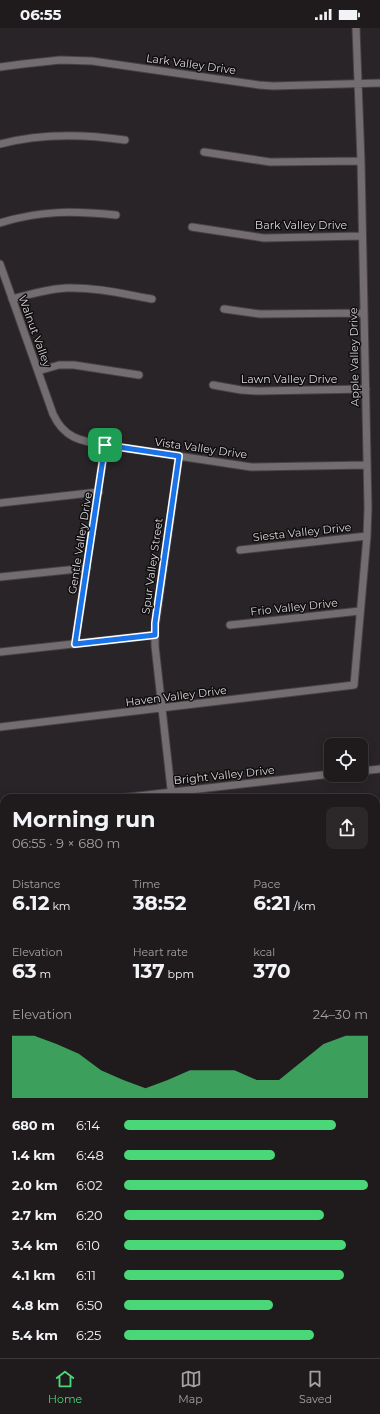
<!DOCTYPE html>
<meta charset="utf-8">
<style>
:root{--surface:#1f1b1d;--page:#2c282a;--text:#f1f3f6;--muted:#a1a1a4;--line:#3c393b;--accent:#4ad778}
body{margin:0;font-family:Montserrat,sans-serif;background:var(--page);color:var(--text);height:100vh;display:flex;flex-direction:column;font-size:15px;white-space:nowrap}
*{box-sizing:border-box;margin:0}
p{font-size:13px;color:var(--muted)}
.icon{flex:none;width:22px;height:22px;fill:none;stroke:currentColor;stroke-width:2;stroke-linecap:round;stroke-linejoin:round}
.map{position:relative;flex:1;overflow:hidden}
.panel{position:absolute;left:0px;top:766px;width:380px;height:564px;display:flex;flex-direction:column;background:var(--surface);border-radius:12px 12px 0 0;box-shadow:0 2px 10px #0003,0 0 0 1px var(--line)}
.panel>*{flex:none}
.buttons{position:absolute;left:324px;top:710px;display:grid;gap:8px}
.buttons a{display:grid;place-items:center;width:44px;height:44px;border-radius:8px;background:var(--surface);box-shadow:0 2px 10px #0003,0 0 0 1px var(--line);font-size:20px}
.pin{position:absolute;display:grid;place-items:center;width:34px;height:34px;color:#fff;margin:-17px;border-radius:8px;box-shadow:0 2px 6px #0006}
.round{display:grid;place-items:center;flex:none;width:42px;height:42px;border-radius:8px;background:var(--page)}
.headline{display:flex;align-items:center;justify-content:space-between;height:68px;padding:0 12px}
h1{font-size:22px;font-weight:700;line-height:30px}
.metrics{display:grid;grid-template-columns:repeat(3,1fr);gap:6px;height:68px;padding:4px 12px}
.metrics div{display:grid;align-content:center}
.metrics b{font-size:20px;font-weight:700}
.metrics small{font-size:11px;font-weight:400}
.metrics p{font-size:11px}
.chart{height:112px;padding:8px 12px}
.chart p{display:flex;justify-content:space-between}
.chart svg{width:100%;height:72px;margin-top:4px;fill:var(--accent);opacity:.7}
ul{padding:0 12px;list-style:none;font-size:13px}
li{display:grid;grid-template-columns:64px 48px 1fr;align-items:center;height:30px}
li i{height:10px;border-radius:5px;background:var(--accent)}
.status{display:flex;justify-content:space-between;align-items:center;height:28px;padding:0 20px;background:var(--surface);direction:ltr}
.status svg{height:11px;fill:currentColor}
.tabs{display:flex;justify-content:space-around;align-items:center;height:56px;border-top:1px solid var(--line);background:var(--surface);font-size:11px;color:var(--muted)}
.tabs a{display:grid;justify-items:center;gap:2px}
.tabs .selected{color:var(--accent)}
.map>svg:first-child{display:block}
</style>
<div class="status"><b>06:55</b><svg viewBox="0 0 49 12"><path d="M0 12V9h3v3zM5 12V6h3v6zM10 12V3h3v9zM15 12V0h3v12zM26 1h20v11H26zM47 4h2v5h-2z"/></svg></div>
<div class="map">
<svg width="380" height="1330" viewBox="0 0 380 1330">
<rect width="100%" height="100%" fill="#292427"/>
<path fill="#5c1f4a" d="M 380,849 L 380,1277 L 376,1281 L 376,850 Z"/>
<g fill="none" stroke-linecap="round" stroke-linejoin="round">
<path stroke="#021a08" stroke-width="1.5" d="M 376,859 L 380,859"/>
<g stroke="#464244" stroke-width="9">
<path id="minor" d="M 0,39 L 23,36 L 60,32 L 92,33 L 259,57 L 273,58 L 380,55
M 0,116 C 41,105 84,106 125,112
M 204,124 L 270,134 L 361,133
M 0,195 C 40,182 75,183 116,187
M 192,199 L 264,210 L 362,208
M 0,236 L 53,386 C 64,410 80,413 105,417 L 251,439 L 367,437
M 12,271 C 30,266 48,261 66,260 C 95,259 124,266 152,271
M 224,281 L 260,286 L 364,285
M 38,343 L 59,337 L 74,337 L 139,347
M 213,357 L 241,362 L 258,363 L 366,361
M 0,475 L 99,464
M 240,522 L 367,508
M 0,549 L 87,540
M 230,597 L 360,583
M 75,616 L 105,417
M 0,624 L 155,607
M 0,699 L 354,657 L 367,508 L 368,480 L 361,133 L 356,0
M 361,743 L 380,741
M 120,770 L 331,746
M 172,770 L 155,618 L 155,600 L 179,428
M 0,784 L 4,783
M 0,1144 L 4,1142"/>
</g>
<g stroke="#464244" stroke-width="11">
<path id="major" d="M 0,814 L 4,825
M 0,978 L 4,989
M 376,1302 L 380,1299
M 119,1326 L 120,1330
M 184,1326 L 186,1330
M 342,1330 L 347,1326"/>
</g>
<g stroke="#464244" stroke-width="12">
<path id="highway" d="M 0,873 L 4,884
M 0,918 L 4,929
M 142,1326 L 143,1330
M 160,1326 L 161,1330"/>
</g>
<use href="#minor" stroke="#736c70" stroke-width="7"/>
<use href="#major" stroke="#459362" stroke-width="9"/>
<use href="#highway" stroke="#27ad59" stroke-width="10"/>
</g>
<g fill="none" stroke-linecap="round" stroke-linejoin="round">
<g stroke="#fff" stroke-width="8">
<path id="route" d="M 105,417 L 179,428 L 155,595 L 155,607 L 75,616 Z"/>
</g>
<use href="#route" stroke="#1a73e8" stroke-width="5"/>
</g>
<g text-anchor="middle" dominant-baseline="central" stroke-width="3" stroke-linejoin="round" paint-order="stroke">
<g font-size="11" fill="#dad7d9" stroke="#100e0f">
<text transform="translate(191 36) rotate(8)">Lark Valley Drive</text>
<text x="301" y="197">Bark Valley Drive</text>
<text transform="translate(35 303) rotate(70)">Walnut Valley</text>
<text transform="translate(354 329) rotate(-91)">Apple Valley Drive</text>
<text x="289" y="351">Lawn Valley Drive</text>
<text transform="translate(201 420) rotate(8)">Vista Valley Drive</text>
<text transform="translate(302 504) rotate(-6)">Siesta Valley Drive</text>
<text transform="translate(80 515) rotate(-81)">Gentle Valley Drive</text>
<text transform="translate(152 538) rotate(-82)">Spur Valley Street</text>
<text transform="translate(294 579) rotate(-6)">Frio Valley Drive</text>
<text transform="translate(176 668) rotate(-7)">Haven Valley Drive</text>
<text transform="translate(224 747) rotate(-6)">Bright Valley Drive</text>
</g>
</g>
</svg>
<div class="buttons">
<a><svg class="icon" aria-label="locate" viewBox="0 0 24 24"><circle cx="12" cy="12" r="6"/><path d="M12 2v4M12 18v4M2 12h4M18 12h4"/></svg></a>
</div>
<div class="pin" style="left:105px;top:417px;background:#1e9e55"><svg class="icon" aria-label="arrive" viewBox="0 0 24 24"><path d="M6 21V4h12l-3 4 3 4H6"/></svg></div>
<section class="panel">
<div class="headline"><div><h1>Morning run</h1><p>06:55 · 9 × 680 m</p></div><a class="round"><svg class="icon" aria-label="share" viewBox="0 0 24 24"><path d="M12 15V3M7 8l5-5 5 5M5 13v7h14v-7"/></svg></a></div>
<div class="metrics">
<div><p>Distance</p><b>6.12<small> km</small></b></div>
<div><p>Time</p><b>38:52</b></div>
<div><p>Pace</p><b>6:21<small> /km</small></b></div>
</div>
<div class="metrics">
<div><p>Elevation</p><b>63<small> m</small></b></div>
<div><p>Heart rate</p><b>137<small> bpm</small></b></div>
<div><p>kcal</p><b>370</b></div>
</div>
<div class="chart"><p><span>Elevation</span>24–30 m</p>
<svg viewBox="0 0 160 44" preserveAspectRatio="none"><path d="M0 44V6L10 6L20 11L30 17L40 27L50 33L60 38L70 33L80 27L90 27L100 27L110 33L120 33L130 22L140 11L150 6L160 6V44z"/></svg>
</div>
<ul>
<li><b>680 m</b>6:14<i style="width:87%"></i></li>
<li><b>1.4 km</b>6:48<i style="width:62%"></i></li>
<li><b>2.0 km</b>6:02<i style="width:100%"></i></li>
<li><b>2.7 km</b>6:20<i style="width:82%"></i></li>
<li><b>3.4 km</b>6:10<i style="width:91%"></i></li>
<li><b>4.1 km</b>6:11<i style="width:90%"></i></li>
<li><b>4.8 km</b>6:50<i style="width:61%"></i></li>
<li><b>5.4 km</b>6:25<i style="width:78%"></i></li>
</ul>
</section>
</div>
<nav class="tabs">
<a class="selected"><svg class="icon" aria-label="home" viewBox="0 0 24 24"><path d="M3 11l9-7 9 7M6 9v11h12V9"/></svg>Home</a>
<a><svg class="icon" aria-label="map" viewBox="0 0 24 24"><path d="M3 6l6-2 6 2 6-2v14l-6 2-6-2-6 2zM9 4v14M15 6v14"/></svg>Map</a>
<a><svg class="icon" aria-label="saved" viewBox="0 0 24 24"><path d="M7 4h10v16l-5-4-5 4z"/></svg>Saved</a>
</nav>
